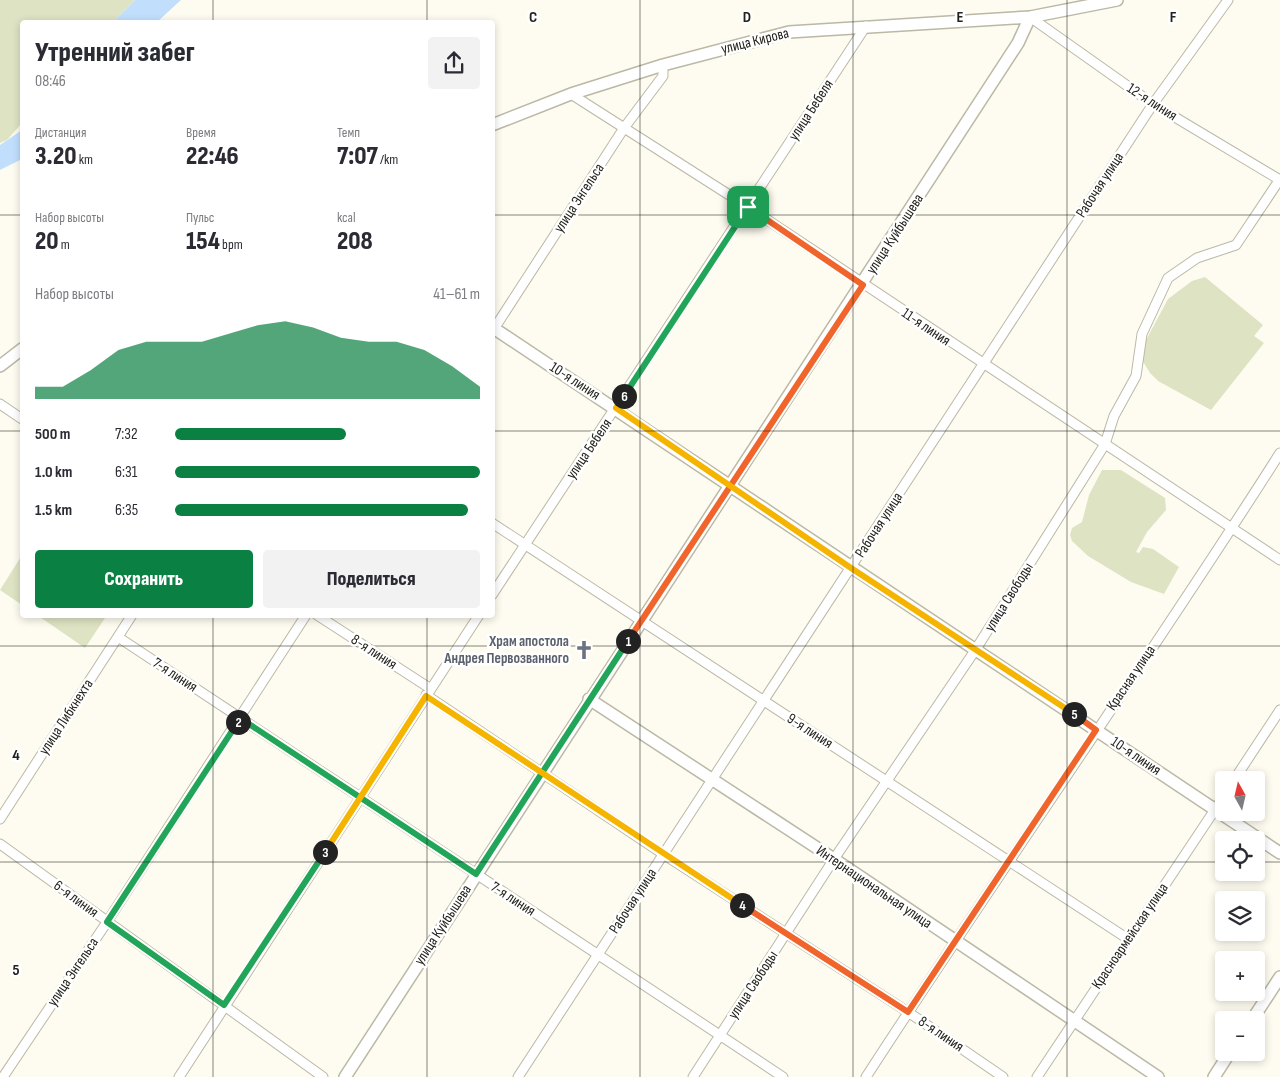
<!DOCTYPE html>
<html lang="ru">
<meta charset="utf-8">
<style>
:root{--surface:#fff;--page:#f2f2f3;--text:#2b2b33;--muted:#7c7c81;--accent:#0b8043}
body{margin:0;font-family:"Sofia Sans Condensed",sans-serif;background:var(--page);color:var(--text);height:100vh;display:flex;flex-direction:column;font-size:19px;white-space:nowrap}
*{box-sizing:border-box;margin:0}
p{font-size:16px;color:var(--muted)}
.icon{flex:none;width:28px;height:28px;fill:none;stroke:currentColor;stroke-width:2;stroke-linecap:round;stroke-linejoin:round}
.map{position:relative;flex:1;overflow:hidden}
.drawer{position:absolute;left:20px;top:20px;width:475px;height:598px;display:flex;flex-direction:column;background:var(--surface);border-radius:5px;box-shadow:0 2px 8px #0003}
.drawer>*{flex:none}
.needle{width:32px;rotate:352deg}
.controls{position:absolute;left:1215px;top:771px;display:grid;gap:10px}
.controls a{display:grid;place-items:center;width:50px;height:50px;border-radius:5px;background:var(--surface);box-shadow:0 2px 8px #0003;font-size:25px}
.pin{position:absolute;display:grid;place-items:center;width:42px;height:42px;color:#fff;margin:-21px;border-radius:10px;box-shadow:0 2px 8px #0006}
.km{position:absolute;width:25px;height:25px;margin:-12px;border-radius:50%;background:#222;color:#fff;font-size:14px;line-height:25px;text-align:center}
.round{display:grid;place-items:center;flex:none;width:52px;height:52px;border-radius:5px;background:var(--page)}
.summary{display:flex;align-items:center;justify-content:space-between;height:85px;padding:0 15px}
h1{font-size:28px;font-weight:800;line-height:38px}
.figures{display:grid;grid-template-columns:repeat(3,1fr);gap:8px;height:85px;padding:5px 15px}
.figures div{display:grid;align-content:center}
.figures b{font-size:25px;font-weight:800}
.figures small{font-size:14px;font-weight:400}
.figures p{font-size:14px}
.chart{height:140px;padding:10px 15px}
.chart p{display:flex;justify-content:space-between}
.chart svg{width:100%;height:90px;margin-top:5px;fill:var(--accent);opacity:.7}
.button{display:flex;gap:10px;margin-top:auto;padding:10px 15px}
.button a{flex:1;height:58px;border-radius:5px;background:var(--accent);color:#fff;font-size:20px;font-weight:800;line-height:58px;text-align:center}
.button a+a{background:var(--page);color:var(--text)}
ul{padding:0 15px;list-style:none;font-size:16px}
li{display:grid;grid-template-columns:80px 60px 1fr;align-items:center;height:38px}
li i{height:12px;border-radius:6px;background:var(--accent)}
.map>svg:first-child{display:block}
</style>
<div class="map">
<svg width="1280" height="1077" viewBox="0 0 1280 1077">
<rect width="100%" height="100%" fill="#fefcf0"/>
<path fill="#dee3c3" d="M 0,0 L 135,0 L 113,22 L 22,22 L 22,123 L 7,140 L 0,143 Z
M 1205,277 L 1263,325 L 1254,336 L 1264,343 L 1211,410 L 1158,381 L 1150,373 L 1142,360 L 1145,342 L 1168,299 L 1192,281 Z
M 1102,470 L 1121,470 L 1165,498 L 1166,510 L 1147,532 L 1136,552 L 1139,553 L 1143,547 L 1153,549 L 1179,567 L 1164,594 L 1131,582 L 1088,556 L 1072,541 L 1070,535 L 1072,528 L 1082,522 L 1089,495 Z
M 22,555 L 22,605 L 0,590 Z
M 37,615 L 107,615 L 85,648 Z"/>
<path fill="#c1dffd" d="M 135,0 L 181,0 L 157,22 L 113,22 Z
M 22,130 L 22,159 L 0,170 L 0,145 Z"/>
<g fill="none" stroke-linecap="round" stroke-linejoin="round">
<g stroke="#bbb8a5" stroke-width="11">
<path id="minor" d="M 1030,17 L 1153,104 L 1280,180
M 571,94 L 748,207 L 1280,560
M 492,332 L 624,128 L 663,76 L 663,65
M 0,404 L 22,419
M 492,523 L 1128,939
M 492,595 L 866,26
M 317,615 L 431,689
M 118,637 L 783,1077
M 426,695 L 663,854 L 908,1012 L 1003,1077
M 1234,780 L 1280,710
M 0,819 L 132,615
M 0,844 L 323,1077
M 3,1077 L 107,922 L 306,615
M 179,1077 L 479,615
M 518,1077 L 1153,104 L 1228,0
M 693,1077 L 834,859 L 976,649 L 1105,444 L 1114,416 L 1136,376 L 1142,334 L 1168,278 L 1197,258 L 1236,245 L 1280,179
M 866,1077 C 1002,867 1146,664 1280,453
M 1037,1077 L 1224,796"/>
</g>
<g stroke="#bbb8a5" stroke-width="14">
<path id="tertiary" d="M 492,125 L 571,94 L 663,65 L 789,32 L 1030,17 L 1117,0
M 492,327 L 1280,853
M 0,366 L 22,349
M 589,699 L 834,859 L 1158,1077
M 1252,1020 L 1280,977
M 345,1077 C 568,731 795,389 1018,43 L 1030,17
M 1214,1077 L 1230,1052"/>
</g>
<use href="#minor" stroke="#fff" stroke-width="9"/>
<use href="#tertiary" stroke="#fff" stroke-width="11"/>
</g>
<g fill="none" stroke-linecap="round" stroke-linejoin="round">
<g stroke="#fff" stroke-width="10">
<path id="split-1" d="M 628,641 L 863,285 L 748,207"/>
</g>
<g stroke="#fff" stroke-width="10">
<path id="split-2" d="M 238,722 L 240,718 L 476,874 L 628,641"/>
</g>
<g stroke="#fff" stroke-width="10">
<path id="split-3" d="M 238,722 L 107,922 L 224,1005 L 325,852"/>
</g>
<g stroke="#fff" stroke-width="10">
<path id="split-4" d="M 325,852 L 426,696 L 742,905"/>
</g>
<g stroke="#fff" stroke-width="10">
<path id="split-5" d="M 742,905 L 908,1012 L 1096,730 L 1074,714"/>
</g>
<g stroke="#fff" stroke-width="10">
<path id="split-6" d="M 624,396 L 616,408 L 851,568 L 1074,714"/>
</g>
<g stroke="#fff" stroke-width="10">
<path id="split-7" d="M 624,396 L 748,207"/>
</g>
<use href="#split-1" stroke="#f0652b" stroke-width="6"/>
<use href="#split-2" stroke="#22a559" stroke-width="6"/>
<use href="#split-3" stroke="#22a559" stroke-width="6"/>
<use href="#split-4" stroke="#f5b400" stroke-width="6"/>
<use href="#split-5" stroke="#f0652b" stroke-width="6"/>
<use href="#split-6" stroke="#f5b400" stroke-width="6"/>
<use href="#split-7" stroke="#22a559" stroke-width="6"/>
</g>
<path fill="none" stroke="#23221b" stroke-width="1" stroke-opacity="0.55" d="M 213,0 L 213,22M 427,0 L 427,22M 640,0 L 640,1077M 853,0 L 853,1077M 1067,0 L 1067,1077M 0,215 L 22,215M 492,215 L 1280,215M 0,431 L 22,431M 492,431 L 1280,431M 213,615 L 213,1077M 427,615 L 427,1077M 0,646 L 1280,646M 0,862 L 1224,862M 1256,862 L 1280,862"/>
<defs>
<g id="church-bare" transform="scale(1.5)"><path d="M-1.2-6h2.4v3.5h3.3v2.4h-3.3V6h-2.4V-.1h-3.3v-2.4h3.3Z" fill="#6b7280" stroke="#fff" stroke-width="2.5" paint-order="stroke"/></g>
</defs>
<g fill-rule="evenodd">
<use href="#church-bare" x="584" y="650"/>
</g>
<g text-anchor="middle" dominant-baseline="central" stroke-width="5" stroke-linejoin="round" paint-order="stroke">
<g font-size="15" fill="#23221b" stroke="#fff">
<text transform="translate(755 41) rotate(-14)">улица Кирова</text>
<text transform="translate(1152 102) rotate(33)">12-я линия</text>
<text transform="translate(811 110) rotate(-57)">улица Бебеля</text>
<text transform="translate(1100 185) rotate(-57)">Рабочая улица</text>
<text transform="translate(579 198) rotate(-57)">улица Энгельса</text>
<text transform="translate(895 234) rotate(-57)">улица Куйбышева</text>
<text transform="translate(926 327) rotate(34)">11-я линия</text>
<text transform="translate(575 381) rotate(33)">10-я линия</text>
<text transform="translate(589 449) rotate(-56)">улица Бебеля</text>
<text transform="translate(879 525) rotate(-57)">Рабочая улица</text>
<text transform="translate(1009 597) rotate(-58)">улица Свободы</text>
<text transform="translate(374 652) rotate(33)">8-я линия</text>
<text transform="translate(175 675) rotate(33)">7-я линия</text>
<text transform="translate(1131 678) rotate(-56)">Красная улица</text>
<text transform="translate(66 717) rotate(-57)">улица Либкнехта</text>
<text transform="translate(810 731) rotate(33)">9-я линия</text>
<text transform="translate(1136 756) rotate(34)">10-я линия</text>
<text transform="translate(874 887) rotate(34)">Интернациональная улица</text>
<text transform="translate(76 899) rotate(36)">6-я линия</text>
<text transform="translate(513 899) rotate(33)">7-я линия</text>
<text transform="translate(633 901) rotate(-57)">Рабочая улица</text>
<text transform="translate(443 925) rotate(-57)">улица Куйбышева</text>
<text transform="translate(1130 936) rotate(-56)">Красноармейская улица</text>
<text transform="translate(73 972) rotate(-56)">улица Энгельса</text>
<text transform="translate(753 985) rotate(-57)">улица Свободы</text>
<text transform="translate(941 1034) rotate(34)">8-я линия</text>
</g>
<g font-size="15" font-weight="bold" fill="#5b616d" stroke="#fff" text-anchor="end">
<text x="569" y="641">Храм апостола<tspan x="569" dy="17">Андрея Первозванного</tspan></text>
</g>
</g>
<g font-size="16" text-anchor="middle" font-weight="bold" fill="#23221b" stroke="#fff" stroke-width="5" stroke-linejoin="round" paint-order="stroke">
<text x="533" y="22">C</text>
<text x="747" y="22">D</text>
<text x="960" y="22">E</text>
<text x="1173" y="22">F</text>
<text x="16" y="760">4</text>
<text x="16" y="975">5</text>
</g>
</svg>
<div class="controls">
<a><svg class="needle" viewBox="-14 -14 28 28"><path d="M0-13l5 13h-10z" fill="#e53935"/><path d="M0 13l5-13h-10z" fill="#7c7c81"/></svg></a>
<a><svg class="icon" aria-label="locate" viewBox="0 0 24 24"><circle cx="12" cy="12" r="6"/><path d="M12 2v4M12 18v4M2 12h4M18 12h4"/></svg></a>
<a><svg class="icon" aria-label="layers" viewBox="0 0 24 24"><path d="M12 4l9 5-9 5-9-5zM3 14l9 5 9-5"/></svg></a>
<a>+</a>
<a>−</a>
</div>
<div class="pin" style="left:748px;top:207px;background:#1e9e55"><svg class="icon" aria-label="arrive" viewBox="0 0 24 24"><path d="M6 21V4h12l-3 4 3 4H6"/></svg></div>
<b class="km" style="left:628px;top:641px">1</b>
<b class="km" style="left:238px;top:722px">2</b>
<b class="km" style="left:325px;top:852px">3</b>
<b class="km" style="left:742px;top:905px">4</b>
<b class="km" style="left:1074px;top:714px">5</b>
<b class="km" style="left:624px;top:396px">6</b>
<section class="drawer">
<div class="summary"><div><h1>Утренний забег</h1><p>08:46</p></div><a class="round"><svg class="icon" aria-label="share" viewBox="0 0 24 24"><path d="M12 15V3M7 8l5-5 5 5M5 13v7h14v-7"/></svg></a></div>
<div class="figures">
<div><p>Дистанция</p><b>3.20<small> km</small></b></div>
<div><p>Время</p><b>22:46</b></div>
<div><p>Темп</p><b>7:07<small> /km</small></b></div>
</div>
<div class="figures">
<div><p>Набор высоты</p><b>20<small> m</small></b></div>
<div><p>Пульс</p><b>154<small> bpm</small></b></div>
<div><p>kcal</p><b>208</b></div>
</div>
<div class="chart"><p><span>Набор высоты</span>41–61 m</p>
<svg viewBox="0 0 160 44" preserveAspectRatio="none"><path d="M0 44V38L10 38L20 30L30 20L40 16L50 16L60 16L70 12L80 8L90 6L100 9L110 14L120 16L130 16L140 20L150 28L160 38V44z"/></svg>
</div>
<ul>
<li><b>500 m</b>7:32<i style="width:56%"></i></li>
<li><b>1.0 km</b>6:31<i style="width:100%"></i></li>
<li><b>1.5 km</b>6:35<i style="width:96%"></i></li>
</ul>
<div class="button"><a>Сохранить</a><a>Поделиться</a></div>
</section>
</div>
